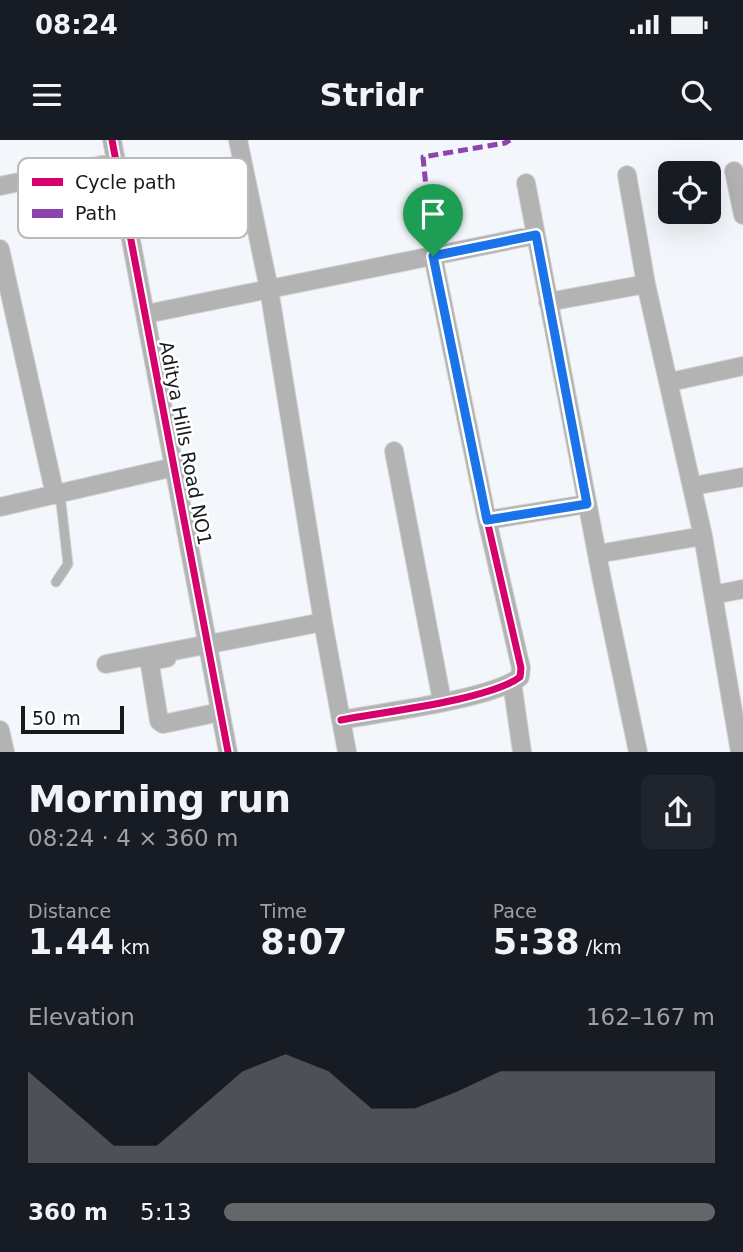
<!DOCTYPE html>
<meta charset="utf-8">
<style>
:root{--surface:#171b24;--page:#20242c;--text:#f1f3f6;--muted:#9ea1a6;--accent:#64676a}
body{margin:0;font-family:"DejaVu Sans",sans-serif;background:var(--page);color:var(--text);height:100vh;display:flex;flex-direction:column;font-size:26px;white-space:nowrap}
*{box-sizing:border-box;margin:0}
p{font-size:23px;color:var(--muted)}
.icon{flex:none;width:38px;height:38px;fill:none;stroke:currentColor;stroke-width:2;stroke-linecap:round;stroke-linejoin:round}
.map{position:relative;height:612px;overflow:hidden}
.details{display:flex;flex-direction:column;background:var(--surface);flex:1}
.details>*{flex:none}
.controls{position:absolute;left:658px;top:21px;display:grid;gap:14px}
.controls a{display:grid;place-items:center;width:63px;height:63px;border-radius:10px;background:var(--surface);box-shadow:0 7px 28px #0002;font-size:35px}
.scale{position:absolute;left:21px;bottom:18px;width:103px;box-sizing:border-box;padding-left:7px;border:4px solid #171a1d;border-top:0;font-size:19px;line-height:24px;white-space:nowrap;color:#171a1d;-webkit-text-stroke:5px #fff;paint-order:stroke}
.pin{position:absolute;display:grid;place-items:center;width:60px;height:60px;color:#fff;margin:-72px -30px;border-radius:50% 50% 50% 0;rotate:-45deg;box-shadow:0 0 7px #0007}
.pin .icon{rotate:45deg}
.round{display:grid;place-items:center;flex:none;width:74px;height:74px;border-radius:10px;background:var(--page)}
.head{display:flex;align-items:center;justify-content:space-between;height:119px;padding:0 28px}
h1{font-size:38px;font-weight:700;line-height:52px}
.stats{display:grid;grid-template-columns:repeat(3,1fr);gap:10px;height:119px;padding:7px 28px}
.stats div{display:grid;align-content:center}
.stats b{font-size:35px;font-weight:700}
.stats small{font-size:19px;font-weight:400}
.stats p{font-size:19px}
.chart{height:196px;padding:14px 28px}
.chart p{display:flex;justify-content:space-between}
.chart svg{width:100%;height:126px;margin-top:7px;fill:var(--accent);opacity:.7}
ul{padding:0 28px;list-style:none;font-size:23px}
li{display:grid;grid-template-columns:112px 84px 1fr;align-items:center;height:52px}
li i{height:18px;border-radius:9px;background:var(--accent)}
.status{display:flex;justify-content:space-between;align-items:center;height:49px;padding:0 35px;background:var(--surface);direction:ltr}
.status svg{height:19px;fill:currentColor}
header{display:flex;justify-content:space-between;align-items:center;height:91px;padding:0 28px;background:var(--surface);font-size:32px;font-weight:700}
.map>svg:first-child{display:block}
</style>
<div class="status"><b>08:24</b><svg viewBox="0 0 49 12"><path d="M0 12V9h3v3zM5 12V6h3v6zM10 12V3h3v9zM15 12V0h3v12zM26 1h20v11H26zM47 4h2v5h-2z"/></svg></div>
<header><svg class="icon" aria-label="menu" viewBox="0 0 24 24"><path d="M4 6h16M4 12h16M4 18h16"/></svg>Stridr<svg class="icon" aria-label="search" viewBox="0 0 24 24"><circle cx="10" cy="10" r="6"/><path d="M15 15l6 6"/></svg></header>
<div class="map">
<svg width="743" height="612" viewBox="0 0 743 612">
<rect width="100%" height="100%" fill="#f3f6fa"/>
<g fill="none" stroke-linecap="round" stroke-linejoin="round">
<g stroke="#d1d3d6" stroke-width="11">
<path id="lane" d="M 56,442 L 68,424 L 60,354"/>
</g>
<g stroke="#d1d3d6" stroke-width="20">
<path id="street" d="M 112,0 L 228,612
M 238,0 L 269,149 L 323,482
M 734,31 L 743,75
M 627,35 L 646,144 L 703,396 L 740,612
M 526,43 L 602,440 L 638,612
M 0,46 L 117,22
M 0,109 L 55,355
M 548,162 L 646,144
M 146,174 L 536,95
M 670,242 L 743,226
M 394,311 L 442,561
M 693,346 L 743,337
M 0,367 L 174,327
M 487,380 L 587,364
M 597,414 L 703,396
M 713,455 L 743,449
M 167,518 L 151,521 L 150,525 L 159,581 L 163,584 L 220,572
M 106,524 L 323,482 L 347,612
M 512,542 L 522,612
M 341,580 C 382,572 490,560 520,537 L 521,528 L 487,380 L 433,116
M 0,590 L 5,612"/>
</g>
<use href="#lane" stroke="#b4b3b3" stroke-width="9"/>
<use href="#street" stroke="#b4b3b3" stroke-width="18"/>
<path stroke="#8e44ad" stroke-width="5" stroke-dasharray="10 5" stroke-linecap="butt" d="M 433,116 L 423,17 L 505,3 L 510,0"/>
<g stroke="#fff" stroke-width="11">
<path id="cycleway" d="M 112,0 L 228,612
M 341,580 C 382,572 490,560 520,537 L 521,528 L 487,380 L 433,116"/>
</g>
<use href="#cycleway" stroke="#d6006c" stroke-width="7"/>
</g>
<g fill="none" stroke-linecap="round" stroke-linejoin="round">
<g stroke="#fff" stroke-width="14">
<path id="route" d="M 536,95 L 587,364 L 487,380 L 433,116 Z"/>
</g>
<use href="#route" stroke="#1a73e8" stroke-width="9"/>
</g>
<g text-anchor="middle" dominant-baseline="central" stroke-width="5" stroke-linejoin="round" paint-order="stroke">
<g font-size="19" fill="#171a1d" stroke="#fff">
<text transform="translate(186 303) rotate(79)">Aditya Hills Road NO1</text>
</g>
</g>
<rect x="18" y="18" width="230" height="80" rx="10" fill="#fff" stroke="#b9babb" stroke-width="2"/>
<rect x="32" y="38" width="31" height="8" fill="#d6006c"/>
<rect x="32" y="69" width="31" height="9" fill="#8e44ad"/>
<g font-size="19" fill="#171a1d">
<text x="75" y="49">Cycle path</text>
<text x="75" y="80">Path</text>
</g>
</svg>
<div class="controls">
<a><svg class="icon" aria-label="locate" viewBox="0 0 24 24"><circle cx="12" cy="12" r="6"/><path d="M12 2v4M12 18v4M2 12h4M18 12h4"/></svg></a>
</div>
<div class="scale">50 m</div>
<div class="pin" style="left:433px;top:116px;background:#1e9e55"><svg class="icon" aria-label="arrive" viewBox="0 0 24 24"><path d="M6 21V4h12l-3 4 3 4H6"/></svg></div>
</div>
<section class="details">
<div class="head"><div><h1>Morning run</h1><p>08:24 · 4 × 360 m</p></div><a class="round"><svg class="icon" aria-label="share" viewBox="0 0 24 24"><path d="M12 15V3M7 8l5-5 5 5M5 13v7h14v-7"/></svg></a></div>
<div class="stats">
<div><p>Distance</p><b>1.44<small> km</small></b></div>
<div><p>Time</p><b>8:07</b></div>
<div><p>Pace</p><b>5:38<small> /km</small></b></div>
</div>
<div class="chart"><p><span>Elevation</span>162–167 m</p>
<svg viewBox="0 0 160 44" preserveAspectRatio="none"><path d="M0 44V12L10 25L20 38L30 38L40 25L50 12L60 6L70 12L80 25L90 25L100 19L110 12L120 12L130 12L140 12L150 12L160 12V44z"/></svg>
</div>
<ul>
<li><b>360 m</b>5:13<i style="width:100%"></i></li>
</ul>
</section>
